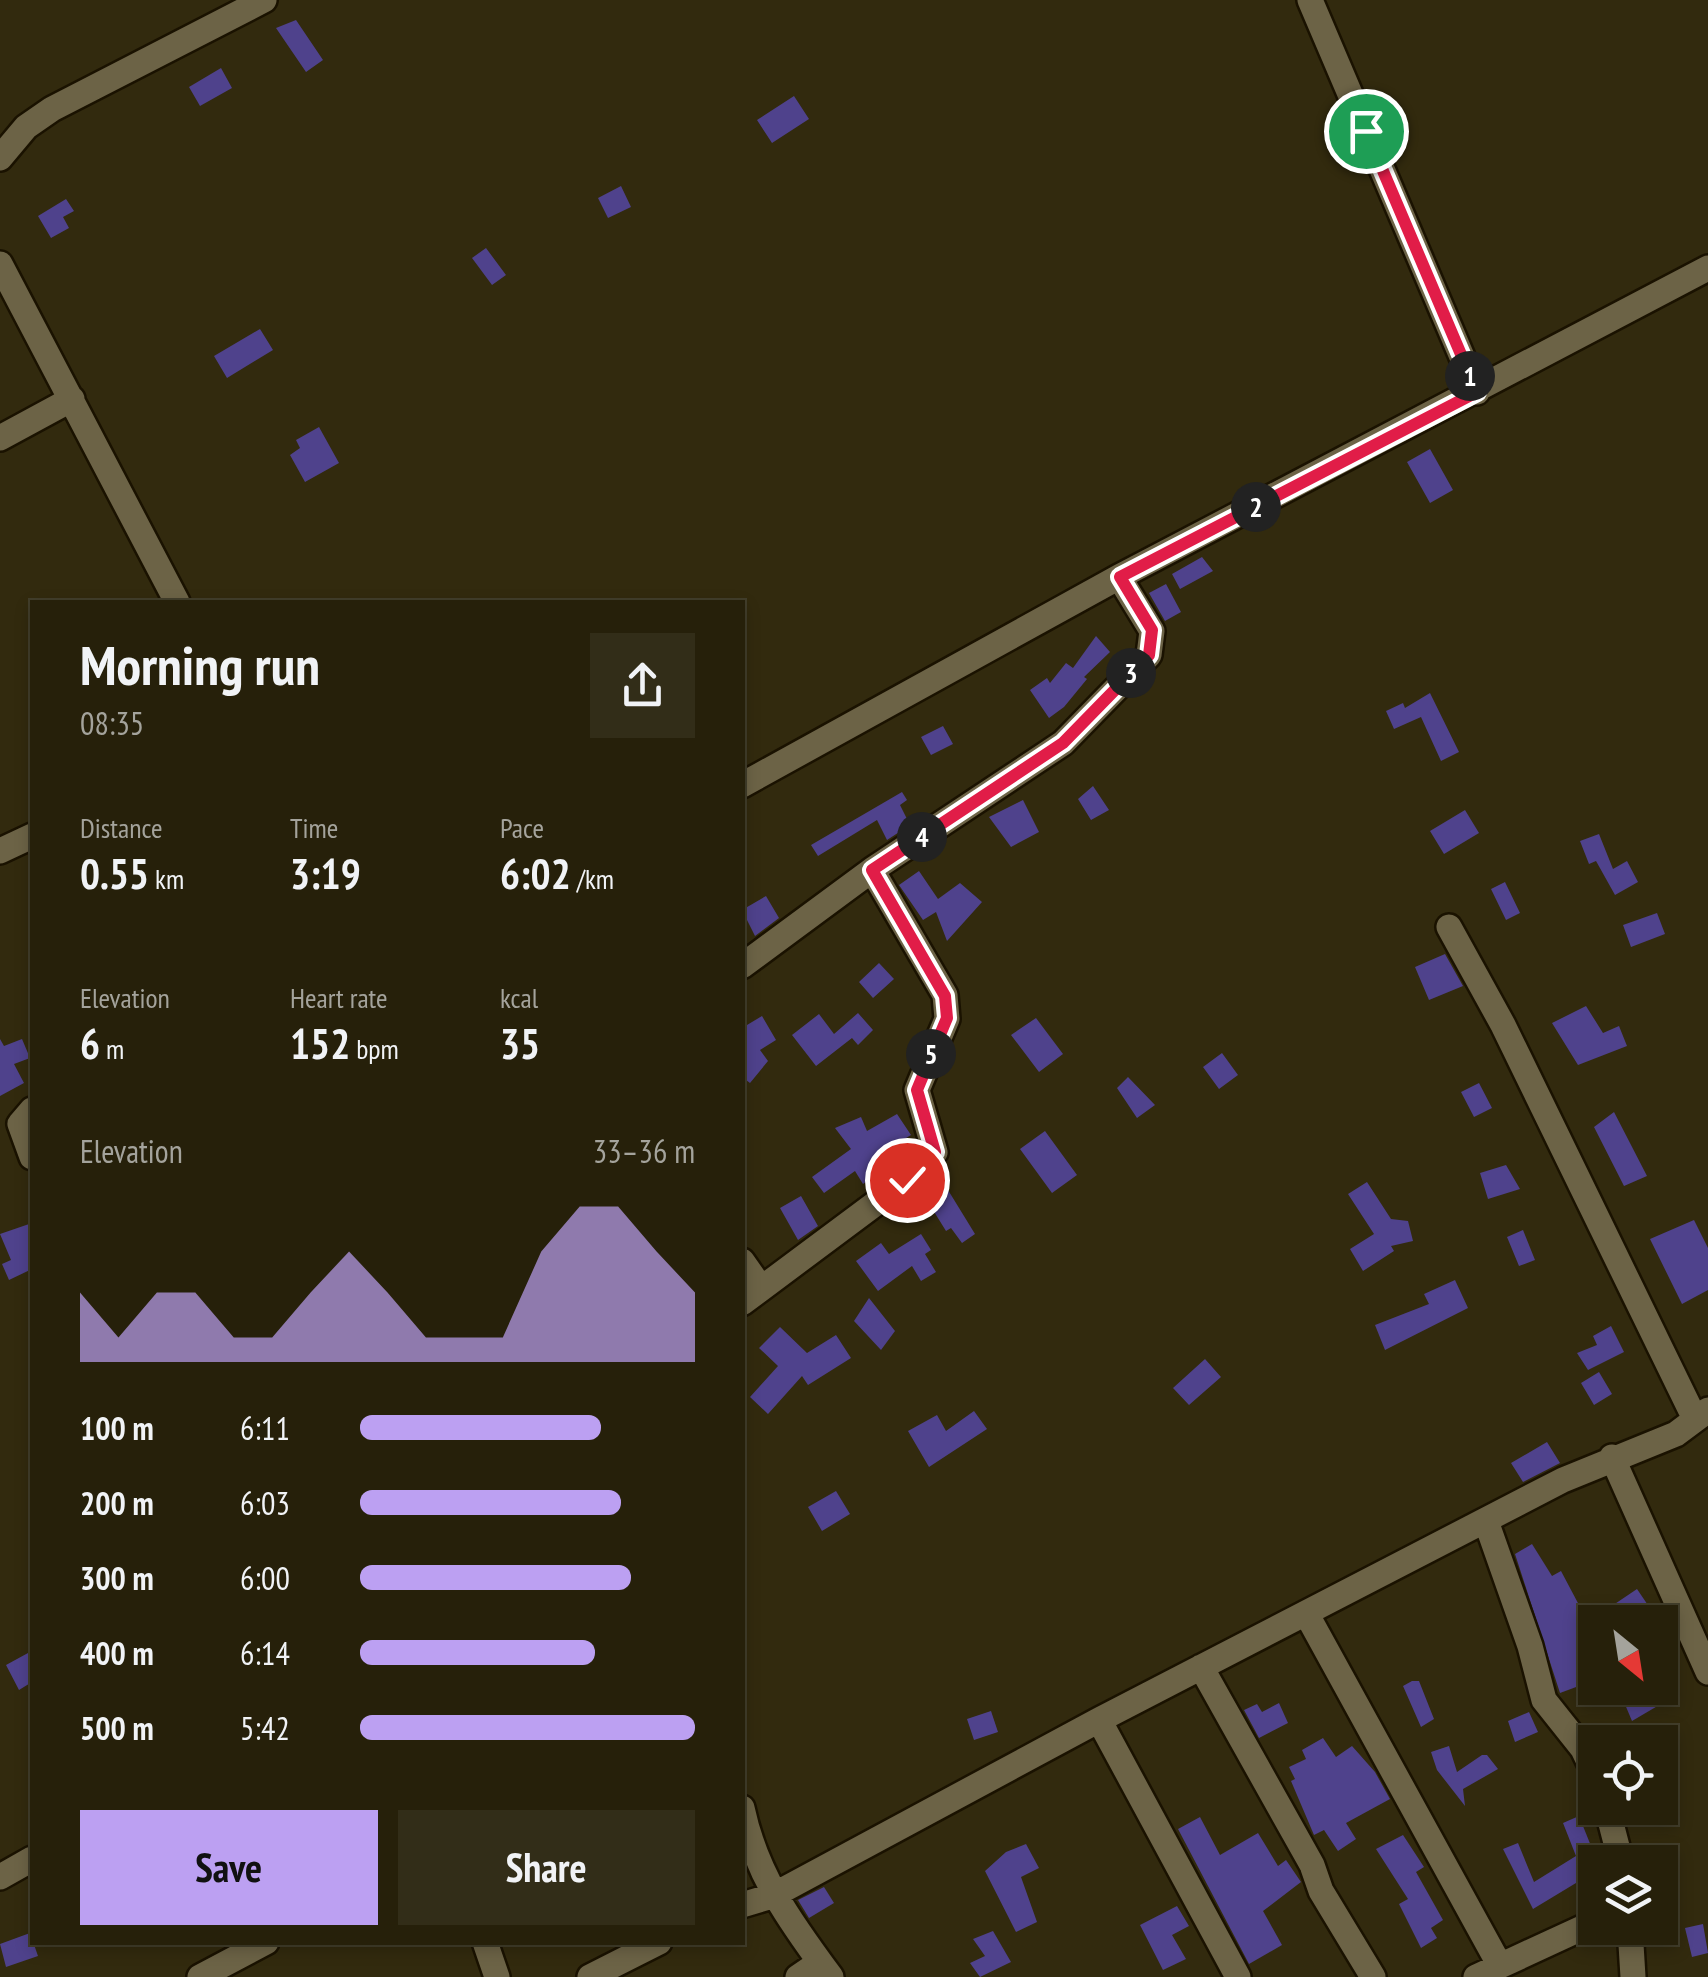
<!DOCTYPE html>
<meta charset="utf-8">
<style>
:root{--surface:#26200a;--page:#322d18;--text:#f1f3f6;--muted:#a4a39c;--line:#423e2b;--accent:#bca0f2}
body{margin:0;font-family:"PT Sans Narrow",sans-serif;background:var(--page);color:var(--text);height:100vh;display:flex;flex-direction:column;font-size:38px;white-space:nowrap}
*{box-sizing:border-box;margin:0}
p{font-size:32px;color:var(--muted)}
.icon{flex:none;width:55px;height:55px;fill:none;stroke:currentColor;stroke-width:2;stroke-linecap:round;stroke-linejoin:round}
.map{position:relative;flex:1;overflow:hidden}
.details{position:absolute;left:30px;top:600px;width:715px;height:1345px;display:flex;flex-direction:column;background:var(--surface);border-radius:0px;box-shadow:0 5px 15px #0003,0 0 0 2px var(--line)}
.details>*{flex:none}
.needle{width:65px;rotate:150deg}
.fabs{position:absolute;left:1578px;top:1605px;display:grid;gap:20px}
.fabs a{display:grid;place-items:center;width:100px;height:100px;border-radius:0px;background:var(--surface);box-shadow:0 5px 15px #0003,0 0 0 2px var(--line);font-size:50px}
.pin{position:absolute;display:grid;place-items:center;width:85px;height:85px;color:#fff;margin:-42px;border:5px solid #fff;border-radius:50%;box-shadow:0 2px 10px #0007}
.km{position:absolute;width:50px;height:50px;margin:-25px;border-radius:50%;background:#222;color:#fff;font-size:28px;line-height:50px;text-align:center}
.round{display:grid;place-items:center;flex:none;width:105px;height:105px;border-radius:0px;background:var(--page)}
.head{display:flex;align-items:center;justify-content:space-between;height:170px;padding:0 50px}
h1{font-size:55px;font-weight:700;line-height:75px}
.figures{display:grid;grid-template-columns:repeat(3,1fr);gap:15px;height:170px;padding:10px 50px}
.figures div{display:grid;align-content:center}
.figures b{font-size:42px;font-weight:700}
.figures small{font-size:28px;font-weight:400}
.figures p{font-size:28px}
.chart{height:280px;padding:20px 50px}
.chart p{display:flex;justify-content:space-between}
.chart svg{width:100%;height:180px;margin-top:10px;fill:var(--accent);opacity:.7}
.action{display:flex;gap:20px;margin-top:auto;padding:20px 50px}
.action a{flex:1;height:115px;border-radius:0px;background:var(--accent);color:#111;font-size:40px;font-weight:700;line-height:115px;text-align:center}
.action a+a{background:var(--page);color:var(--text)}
ul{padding:0 50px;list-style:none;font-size:32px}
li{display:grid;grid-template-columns:160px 120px 1fr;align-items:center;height:75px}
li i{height:25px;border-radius:12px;background:var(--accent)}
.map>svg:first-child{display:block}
</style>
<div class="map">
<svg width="1708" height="1977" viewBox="0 0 1708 1977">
<rect width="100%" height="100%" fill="#322a0e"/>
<path fill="#4f428c" d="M 296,20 L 323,60 L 306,72 L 276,28 Z
M 221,68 L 232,88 L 200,106 L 189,87 Z
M 794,96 L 809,119 L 772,143 L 757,120 Z
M 621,186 L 631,207 L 608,218 L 598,198 Z
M 66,199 L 74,211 L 63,217 L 69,228 L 51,238 L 38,216 Z
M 486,248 L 506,275 L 492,285 L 472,258 Z
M 260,329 L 273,350 L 227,378 L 214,356 Z
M 319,427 L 339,463 L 305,482 L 290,455 L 300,448 L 296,440 Z
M 1430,449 L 1453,490 L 1430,503 L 1407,462 Z
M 1202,557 L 1213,571 L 1180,589 L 1172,574 Z
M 1166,584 L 1181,612 L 1165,621 L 1149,593 Z
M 1096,636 L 1110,652 L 1084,677 L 1087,679 L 1064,707 L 1049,718 L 1030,690 L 1047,678 L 1050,683 L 1066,663 L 1073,668 Z
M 1430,693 L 1459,752 L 1441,761 L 1421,717 L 1394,729 L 1386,711 L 1403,703 L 1405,708 Z
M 943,726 L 953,744 L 931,755 L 921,737 Z
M 1093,786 L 1109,810 L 1091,820 L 1078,799 Z
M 902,792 L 907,800 L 900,805 L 910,825 L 887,840 L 877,820 L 818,856 L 811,845 Z
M 1023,800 L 1039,832 L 1011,847 L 989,817 Z
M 1465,810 L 1479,833 L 1444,854 L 1430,831 Z
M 1599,834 L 1613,869 L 1627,861 L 1638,882 L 1615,895 L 1596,861 L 1589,864 L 1580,841 Z
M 919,871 L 938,899 L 960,883 L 982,902 L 947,941 L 936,912 L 923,920 L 899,885 Z
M 1505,882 L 1520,913 L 1506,920 L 1491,889 Z
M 766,896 L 779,918 L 755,936 L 742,910 Z
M 1657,913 L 1665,934 L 1631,947 L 1623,925 Z
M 1445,954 L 1463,986 L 1429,1000 L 1415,967 Z
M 879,963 L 894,979 L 873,998 L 859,982 Z
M 1586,1006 L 1603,1033 L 1619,1026 L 1627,1046 L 1578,1065 L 1552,1023 Z
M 858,1013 L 873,1030 L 858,1045 L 852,1038 L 816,1066 L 792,1035 L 819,1014 L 834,1034 Z
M 762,1016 L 776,1040 L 760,1050 L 768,1061 L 750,1083 L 742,1077 L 742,1028 Z
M 1036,1018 L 1063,1054 L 1039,1072 L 1011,1035 Z
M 0,1039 L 4,1046 L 22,1039 L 30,1058 L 14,1064 L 24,1083 L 0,1096 Z
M 1222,1053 L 1238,1075 L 1219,1089 L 1203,1067 Z
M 1128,1077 L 1155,1105 L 1137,1118 L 1117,1088 Z
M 1479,1083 L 1492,1108 L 1474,1117 L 1461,1092 Z
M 1614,1112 L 1647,1176 L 1624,1186 L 1594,1127 Z
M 897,1114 L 911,1135 L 896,1144 L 902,1155 L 863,1184 L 855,1171 L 824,1193 L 812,1177 L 851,1149 L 835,1128 L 861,1117 L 867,1131 Z
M 1045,1131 L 1077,1175 L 1052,1193 L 1020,1149 Z
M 1506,1165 L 1520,1189 L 1488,1199 L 1480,1173 Z
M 1367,1182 L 1391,1219 L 1408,1221 L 1413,1241 L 1391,1246 L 1394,1251 L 1363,1271 L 1350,1249 L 1374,1234 L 1348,1194 Z
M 948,1190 L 975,1234 L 962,1243 L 951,1228 L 946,1231 L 928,1202 Z
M 801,1196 L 818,1226 L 798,1240 L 780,1208 Z
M 1694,1220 L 1708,1248 L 1708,1290 L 1682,1304 L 1650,1239 Z
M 32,1223 L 32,1269 L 9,1280 L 2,1264 L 11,1260 L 0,1234 Z
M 1523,1230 L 1535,1260 L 1519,1266 L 1507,1237 Z
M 921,1234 L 931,1250 L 925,1254 L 936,1272 L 921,1281 L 912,1266 L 878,1291 L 856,1261 L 881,1243 L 889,1254 Z
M 1455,1280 L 1468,1308 L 1385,1350 L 1375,1325 L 1429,1304 L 1424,1294 Z
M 869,1298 L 895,1331 L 881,1350 L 854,1321 Z
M 1611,1326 L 1624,1352 L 1588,1370 L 1577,1353 L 1597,1345 L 1593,1336 Z
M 780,1327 L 807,1353 L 836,1335 L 851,1358 L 808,1385 L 802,1376 L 768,1414 L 750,1397 L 778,1366 L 759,1348 Z
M 1205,1359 L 1221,1377 L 1189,1405 L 1173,1388 Z
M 1599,1372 L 1612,1394 L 1594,1405 L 1581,1383 Z
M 974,1411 L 987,1429 L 929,1467 L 908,1431 L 937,1415 L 946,1431 Z
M 1547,1442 L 1560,1463 L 1523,1482 L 1511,1463 Z
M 836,1491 L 850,1514 L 822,1531 L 808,1507 Z
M 1532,1544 L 1552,1576 L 1561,1571 L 1588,1622 L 1637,1589 L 1656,1617 L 1649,1622 L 1589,1622 L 1595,1638 L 1595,1680 L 1560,1693 L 1515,1554 Z
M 28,1653 L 32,1682 L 19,1690 L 6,1665 Z
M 1412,1681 L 1419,1681 L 1434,1719 L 1421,1727 L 1403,1686 Z
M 1646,1688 L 1658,1688 L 1666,1701 L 1632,1721 L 1624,1702 Z
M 1279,1703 L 1288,1723 L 1259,1738 L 1244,1710 L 1257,1704 L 1262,1712 Z
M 991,1711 L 998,1732 L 974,1740 L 967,1719 Z
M 1529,1712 L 1538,1732 L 1515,1742 L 1508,1721 Z
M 1323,1738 L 1336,1757 L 1352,1746 L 1375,1772 L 1390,1799 L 1346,1823 L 1356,1839 L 1338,1851 L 1324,1830 L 1314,1835 L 1291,1781 L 1295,1779 L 1289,1767 L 1306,1759 L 1302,1750 Z
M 1449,1746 L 1457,1772 L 1482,1755 L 1487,1755 L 1498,1769 L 1463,1789 L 1465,1806 L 1437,1770 L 1431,1752 Z
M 1579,1816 L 1595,1856 L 1595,1906 L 1590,1907 L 1576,1883 L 1533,1909 L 1503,1849 L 1518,1843 L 1534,1882 L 1576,1856 L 1563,1823 Z
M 1200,1817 L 1220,1855 L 1258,1833 L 1278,1866 L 1286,1860 L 1301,1882 L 1263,1911 L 1282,1945 L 1249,1964 L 1178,1829 Z
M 1403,1835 L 1424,1867 L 1416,1872 L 1443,1920 L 1431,1928 L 1437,1938 L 1421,1948 L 1399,1904 L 1408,1899 L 1376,1849 Z
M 1026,1844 L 1039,1868 L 1021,1877 L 1037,1922 L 1016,1932 L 985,1871 L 1006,1852 Z
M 824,1887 L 834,1903 L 809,1918 L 798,1900 Z
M 1177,1906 L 1189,1926 L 1172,1935 L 1186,1959 L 1163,1970 L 1140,1925 Z
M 1703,1924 L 1708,1953 L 1692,1957 L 1685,1928 Z
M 993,1931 L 1011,1962 L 980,1977 L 970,1963 L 985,1956 L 973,1939 Z
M 30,1933 L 38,1956 L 6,1967 L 0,1944 Z"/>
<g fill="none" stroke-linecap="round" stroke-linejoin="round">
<g stroke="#1a1200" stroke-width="30">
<path id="minor" d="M 1310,0 L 1477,392
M 0,158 L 26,127 L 52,109 L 264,0
M 0,264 L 177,602
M 0,438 L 72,399
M 742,785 L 1119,577 L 1708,268
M 0,851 L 32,836
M 1449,927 L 1503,1025 L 1695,1419
M 742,966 L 872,870 L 1063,743 L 1149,655 L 1152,631 L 1119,577
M 32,1110 L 20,1124 L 32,1157
M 742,1261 L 761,1288
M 742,1303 L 907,1180 L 935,1152 L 917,1090 L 947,1019 L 945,995 L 872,870
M 1612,1457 L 1708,1672
M 1486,1521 L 1530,1646 L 1544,1700 L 1583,1749 L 1595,1774
M 1306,1613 L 1499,1964
M 1201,1667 L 1312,1865 L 1321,1891 L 1373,1977
M 1099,1720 L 1238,1977
M 742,1808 C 756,1875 791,1923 831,1977
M 1607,1808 L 1621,1862
M 0,1877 L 32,1859
M 742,1905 L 772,1896 L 1099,1720 L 1563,1480 L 1676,1434 L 1708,1410
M 1630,1928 L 1633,1977
M 485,1942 L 497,1977
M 200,1977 L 266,1942
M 590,1977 L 659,1942
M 798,1977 L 820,1962
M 1476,1977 L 1595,1922"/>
</g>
<use href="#minor" stroke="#6c6346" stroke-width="25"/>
</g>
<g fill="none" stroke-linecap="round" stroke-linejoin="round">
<g stroke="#fff" stroke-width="20">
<path id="route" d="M 907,1180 L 935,1152 L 917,1090 L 947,1018 L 945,996 L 872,870 L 1063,743 L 1149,655 L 1152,630 L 1120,577 L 1477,392 L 1366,131"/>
</g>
<use href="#route" stroke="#e11d48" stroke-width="12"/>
</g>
</svg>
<div class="fabs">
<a><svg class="needle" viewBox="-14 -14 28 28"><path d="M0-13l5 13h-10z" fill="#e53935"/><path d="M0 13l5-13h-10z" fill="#a4a39c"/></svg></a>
<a><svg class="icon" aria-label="locate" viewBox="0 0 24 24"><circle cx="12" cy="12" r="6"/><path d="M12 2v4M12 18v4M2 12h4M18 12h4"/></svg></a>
<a><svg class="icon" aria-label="layers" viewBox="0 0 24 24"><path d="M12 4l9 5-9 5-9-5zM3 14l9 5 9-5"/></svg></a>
</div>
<div class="pin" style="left:1366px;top:131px;background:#1e9e55"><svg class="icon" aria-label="arrive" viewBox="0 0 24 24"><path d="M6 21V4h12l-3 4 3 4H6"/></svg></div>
<div class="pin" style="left:907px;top:1180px;background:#d93025"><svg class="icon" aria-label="check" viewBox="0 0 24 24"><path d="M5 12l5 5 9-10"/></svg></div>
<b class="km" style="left:1470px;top:376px">1</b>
<b class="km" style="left:1256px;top:507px">2</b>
<b class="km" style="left:1131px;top:673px">3</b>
<b class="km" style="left:922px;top:837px">4</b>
<b class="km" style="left:931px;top:1054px">5</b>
<section class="details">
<div class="head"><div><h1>Morning run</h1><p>08:35</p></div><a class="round"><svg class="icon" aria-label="share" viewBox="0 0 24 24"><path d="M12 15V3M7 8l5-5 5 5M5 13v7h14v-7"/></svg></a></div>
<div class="figures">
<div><p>Distance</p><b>0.55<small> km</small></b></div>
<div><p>Time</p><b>3:19</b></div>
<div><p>Pace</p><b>6:02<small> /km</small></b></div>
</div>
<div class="figures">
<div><p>Elevation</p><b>6<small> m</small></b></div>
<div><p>Heart rate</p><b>152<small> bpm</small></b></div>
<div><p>kcal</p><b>35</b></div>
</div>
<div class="chart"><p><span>Elevation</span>33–36 m</p>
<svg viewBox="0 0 160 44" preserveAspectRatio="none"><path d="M0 44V27L10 38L20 27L30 27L40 38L50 38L60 27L70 17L80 27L90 38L100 38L110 38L120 17L130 6L140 6L150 17L160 27V44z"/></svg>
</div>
<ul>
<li><b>100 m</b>6:11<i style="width:72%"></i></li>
<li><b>200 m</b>6:03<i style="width:78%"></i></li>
<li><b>300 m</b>6:00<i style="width:81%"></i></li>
<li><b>400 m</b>6:14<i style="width:70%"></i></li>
<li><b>500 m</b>5:42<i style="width:100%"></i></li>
</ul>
<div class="action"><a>Save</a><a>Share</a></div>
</section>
</div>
